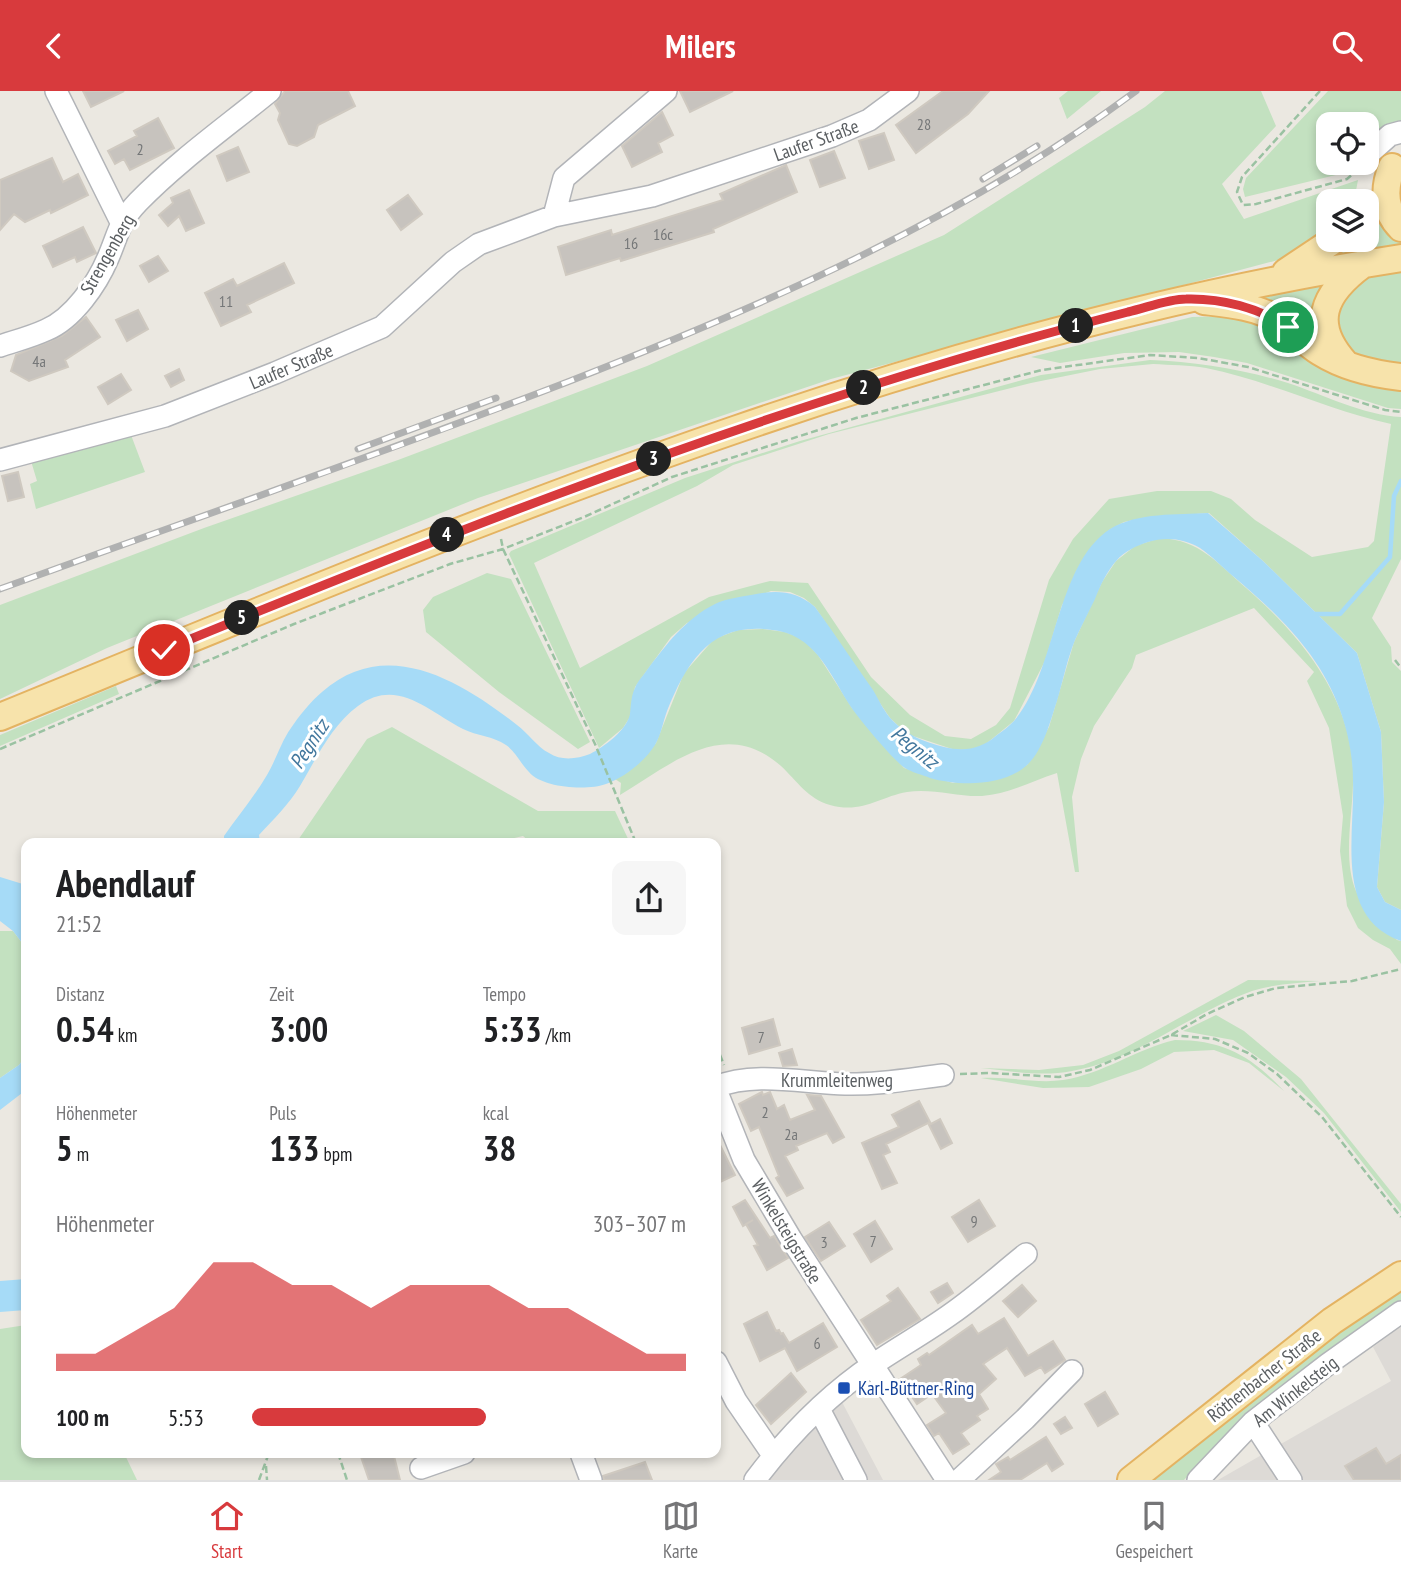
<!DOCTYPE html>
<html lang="de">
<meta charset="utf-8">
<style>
:root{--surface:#fff;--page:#f6f6f6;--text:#202124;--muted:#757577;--line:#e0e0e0;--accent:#d83a3d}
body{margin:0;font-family:"PT Sans Narrow",sans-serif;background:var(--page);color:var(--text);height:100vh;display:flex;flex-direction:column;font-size:26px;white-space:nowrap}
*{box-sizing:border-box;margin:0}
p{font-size:23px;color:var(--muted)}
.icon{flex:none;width:38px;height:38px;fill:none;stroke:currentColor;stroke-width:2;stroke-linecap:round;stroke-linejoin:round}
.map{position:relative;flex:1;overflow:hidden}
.details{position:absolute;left:21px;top:747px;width:700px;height:620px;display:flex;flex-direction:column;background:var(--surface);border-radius:14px;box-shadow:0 4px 10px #0003}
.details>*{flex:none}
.buttons{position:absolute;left:1316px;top:21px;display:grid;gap:14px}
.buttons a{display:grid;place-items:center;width:63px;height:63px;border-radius:14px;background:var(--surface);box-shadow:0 4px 10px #0003;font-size:35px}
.pin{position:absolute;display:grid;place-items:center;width:60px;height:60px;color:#fff;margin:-30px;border:4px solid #fff;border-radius:50%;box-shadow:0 2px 7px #0007}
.km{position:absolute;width:35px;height:35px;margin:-18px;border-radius:50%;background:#222;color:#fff;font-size:19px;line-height:35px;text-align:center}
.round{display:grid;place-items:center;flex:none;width:74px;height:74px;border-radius:14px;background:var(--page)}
.head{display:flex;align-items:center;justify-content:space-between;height:119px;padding:0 35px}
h1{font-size:38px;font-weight:600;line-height:52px}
.figures{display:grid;grid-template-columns:repeat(3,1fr);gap:10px;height:119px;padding:7px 35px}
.figures div{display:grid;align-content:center}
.figures b{font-size:35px;font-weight:600}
.figures small{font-size:19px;font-weight:400}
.figures p{font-size:19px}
.chart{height:196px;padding:14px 35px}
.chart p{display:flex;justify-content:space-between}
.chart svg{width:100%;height:126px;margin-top:7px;fill:var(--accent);opacity:.7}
ul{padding:0 35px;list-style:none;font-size:23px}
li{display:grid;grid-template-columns:112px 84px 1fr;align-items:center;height:52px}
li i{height:18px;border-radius:9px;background:var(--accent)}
header{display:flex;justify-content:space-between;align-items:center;height:91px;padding:0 35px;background:var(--accent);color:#fff;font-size:32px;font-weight:600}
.dock{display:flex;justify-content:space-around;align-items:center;height:98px;border-top:2px solid var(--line);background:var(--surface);font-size:19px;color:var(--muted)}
.dock a{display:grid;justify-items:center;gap:4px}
.dock .current{color:var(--accent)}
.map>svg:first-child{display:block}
</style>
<header><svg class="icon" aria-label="back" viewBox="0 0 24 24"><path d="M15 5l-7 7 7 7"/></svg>Milers<svg class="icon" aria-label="search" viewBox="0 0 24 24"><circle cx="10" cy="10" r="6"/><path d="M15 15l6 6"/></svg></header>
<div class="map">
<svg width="1401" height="1389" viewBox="0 0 1401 1389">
<rect width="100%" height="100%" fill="#ebe8e1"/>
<path fill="#dddad6" d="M 1401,1235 L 1401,1389 L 1218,1389 L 1391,1290 L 1373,1256 Z
M 842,1311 L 883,1389 L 766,1389 L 778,1372 Z"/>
<path fill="#c3e1c0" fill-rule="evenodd" d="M 1068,0 L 1101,0 L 1067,28 L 1059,7 Z
M 1165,0 L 1261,0 L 1276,35 L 1222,93 L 1244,128 L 1358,89 L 1354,110 L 1328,110 L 1328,141 L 1314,155 L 1278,169 L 831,288 L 478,407 L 107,557 L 0,608 L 0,514 L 204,437 L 398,369 L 647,275 L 944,144 L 1145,16 Z
M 1328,0 L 1401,0 L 1401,31 L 1387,34 L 1367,55 L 1367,33 L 1328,33 L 1328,72 L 1353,72 L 1340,83 L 1245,106 L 1243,98 L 1246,87 Z
M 1374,109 L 1401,148 L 1401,158 L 1320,172 L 1343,149 L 1367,149 L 1367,120 Z
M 1401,179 L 1401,278 L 1355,268 L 1335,244 L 1335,209 L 1367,185 Z
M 1324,191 L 1319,244 L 1248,205 Z
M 1230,225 L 1256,230 L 1401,296 L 1401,318 L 1388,317 L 1247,272 L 1214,266 L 1179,261 L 1124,262 L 1060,272 L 1031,266 L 1192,226 Z
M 1150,269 C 1197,271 1242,278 1288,292 C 1324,304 1363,324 1401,326 L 1401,468 L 1372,527 L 1391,556 L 1392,571 L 1401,580 L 1401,819 L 1385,811 L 1377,796 L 1384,711 L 1381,641 L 1357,562 L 1263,470 L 1209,422 L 1143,427 L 1124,431 L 1109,439 L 1062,514 L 1045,570 L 1014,630 L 987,652 L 977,658 L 955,659 L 907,643 L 890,627 L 815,516 L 804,507 L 790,501 L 771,500 L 687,532 L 671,546 L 635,596 L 630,626 L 623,637 L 599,657 L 509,463 L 511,460 L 685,387 L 800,350 L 1041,284 ZM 1153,273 C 1170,274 1189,274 1206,277 C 1270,290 1328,319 1391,333 L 1374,450 L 1368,456 L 1312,466 L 1255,429 L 1231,408 L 1211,400 L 1157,400 L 1109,408 L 1073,448 L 1049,489 L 1010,617 L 996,634 L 971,648 L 945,645 L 910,624 L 871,586 L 808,492 L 770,490 L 709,506 L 580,577 L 534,472 L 697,395 L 733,374 L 829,343 L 1031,292 L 1100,278 Z
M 131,344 L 145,381 L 36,418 L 30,393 L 37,390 L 31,370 Z
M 1160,447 C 1200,449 1216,471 1245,496 C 1303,546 1357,613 1353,694 C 1352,727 1343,769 1356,800 C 1361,813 1387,838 1397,849 L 1401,850 L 1401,873 L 1390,858 L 1373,849 L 1358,837 L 1347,815 L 1340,760 L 1343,725 L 1329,637 L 1307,590 L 1314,581 L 1254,517 L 1136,564 L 1132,577 L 1094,635 L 1081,668 L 1072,706 L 1079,781 L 1075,781 L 1057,682 C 1032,690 1009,703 982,705 C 957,706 932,697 907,701 C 879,706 862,723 830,714 C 808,708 797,690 781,675 C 724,625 672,673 620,704 L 621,692 L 615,688 L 629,680 L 656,652 L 684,582 L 714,548 L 738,539 L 763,538 L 785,541 L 803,548 L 818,564 L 852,617 L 904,677 L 953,692 L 1027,674 L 1049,636 L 1074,551 L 1102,491 L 1116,470 L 1135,455 Z
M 487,482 L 511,488 L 590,651 L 578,658 L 499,601 L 426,541 L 423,519 L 433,506 Z
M 116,595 L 119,603 L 0,655 L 0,644 Z
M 392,636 L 538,720 L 615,720 L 630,752 L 531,752 L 523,745 L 492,752 L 296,752 L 367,648 Z
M 0,840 L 13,840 L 26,857 L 26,965 L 19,974 L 0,987 Z
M 1248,889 L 1320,890 C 1297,892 1275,893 1252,900 C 1190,922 1137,969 1072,980 C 1042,986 1010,980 981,977 L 1039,979 L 1083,974 L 1119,960 Z
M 1216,924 L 1244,940 L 1301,988 L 1401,1113 L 1401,1121 L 1324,1022 L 1286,986 L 1233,949 L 1183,940 Z
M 1175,949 C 1224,949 1251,965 1284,1000 L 1249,972 L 1214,959 L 1174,961 L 1141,978 L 1089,996 L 1043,997 L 981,987 C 1009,985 1036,993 1063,989 C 1103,983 1136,958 1175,949 Z
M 1401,1197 L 1401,1214 L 1236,1334 L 1184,1389 L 1153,1389 L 1339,1240 Z
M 26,1234 L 26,1362 L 124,1362 L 137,1389 L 0,1389 L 0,1238 Z"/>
<path fill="#a6dbf7" d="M 1208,422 L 1263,470 L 1357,562 L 1381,641 L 1384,711 L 1377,796 L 1385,811 L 1401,819 L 1401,850 C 1334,826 1355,744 1353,690 C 1353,666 1348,641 1340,619 C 1320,563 1278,523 1234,486 C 1223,477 1212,465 1200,457 C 1183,447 1165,446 1148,451 C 1136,455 1125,460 1117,469 C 1107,480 1100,495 1095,508 C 1088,522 1081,536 1075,549 C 1067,569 1063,590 1057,610 C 1050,631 1043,660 1026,675 C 1002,696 958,695 930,687 C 923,684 911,681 905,677 C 893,669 860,629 851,616 C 831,586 818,548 779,540 C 714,528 689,566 667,620 C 663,631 661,644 655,654 C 644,671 625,686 606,693 C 587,700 542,697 529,681 C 520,672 516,661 506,654 C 493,645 477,645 463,638 C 428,620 397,586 358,615 C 331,635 316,668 300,695 C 289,713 273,729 259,744 L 260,752 L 224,752 L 224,745 C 238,725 254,706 267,684 C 276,669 281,651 291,637 C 299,625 311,610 322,601 C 386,544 461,590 517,634 C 528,642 537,656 549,662 C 561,670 577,668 590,663 C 604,656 627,639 630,623 C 631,614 631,605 635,597 C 637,591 643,585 647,579 C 666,554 685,528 715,513 C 725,508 739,506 751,504 C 776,499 795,499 815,516 C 835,543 853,571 873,599 C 879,609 884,621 893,630 C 907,644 924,651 944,656 C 965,661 981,658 997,644 C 1003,640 1009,635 1014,630 C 1057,580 1055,474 1110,438 C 1138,421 1177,424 1208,422 Z
M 0,786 L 26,794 L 26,857 L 13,840 L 0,830 Z
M 26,965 L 26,999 L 0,1019 L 0,987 L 19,974 Z
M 26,1188 L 26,1219 L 0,1221 L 0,1190 Z"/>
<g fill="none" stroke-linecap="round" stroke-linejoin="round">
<path stroke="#a6dbf7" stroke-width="4.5" d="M 1313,523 L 1340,523 L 1390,466 L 1394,405 L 1401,390"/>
</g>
<path fill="#c7c3be" stroke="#cfc9c0" stroke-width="2" d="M 83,0 L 124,0 L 91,16 Z
M 285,0 L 348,0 L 355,15 L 318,34 L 314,46 L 297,55 L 289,53 L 278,29 L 280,22 L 275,13 Z
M 680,0 L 733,0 L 690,21 Z
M 943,0 L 989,0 L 968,23 L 916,62 L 896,34 Z
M 662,21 L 673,44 L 658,52 L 662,61 L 632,76 L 622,55 Z
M 158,27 L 174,57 L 130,79 L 124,68 L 115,73 L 108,60 L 137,45 L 134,40 Z
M 884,42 L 894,69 L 869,78 L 859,50 Z
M 238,56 L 249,81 L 227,90 L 217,65 Z
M 834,60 L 845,87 L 820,96 L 810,69 Z
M 52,67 L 63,91 L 78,83 L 88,104 L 51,122 L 50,119 L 25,131 L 14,123 L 0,139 L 0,89 Z
M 786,74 L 797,101 L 713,138 L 714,141 L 621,170 L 620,167 L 566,184 L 558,156 L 611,139 L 612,144 L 723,109 L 720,103 Z
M 189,99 L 204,132 L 186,140 L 179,125 L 168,135 L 159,124 L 173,112 L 171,107 Z
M 408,104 L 422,123 L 401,139 L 387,119 Z
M 83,136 L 96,162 L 77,171 L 75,166 L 53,176 L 43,155 Z
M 158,165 L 168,180 L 149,191 L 140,175 Z
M 284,172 L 294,192 L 247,214 L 251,221 L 221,235 L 205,202 L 233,188 L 237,195 Z
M 138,219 L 148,238 L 127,250 L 116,229 Z
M 86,226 L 100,246 L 65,269 L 68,276 L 29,290 L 11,280 L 16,264 L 62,245 Z
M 179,278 L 184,289 L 171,296 L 165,285 Z
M 121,283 L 131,299 L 108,313 L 98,296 Z
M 18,381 L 24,406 L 8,410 L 2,385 Z
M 773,928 L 780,954 L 749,963 L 742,937 Z
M 792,958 L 797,974 L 783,975 L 779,962 Z
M 762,1001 L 763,1004 L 770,1001 L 777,1018 L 784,1014 L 790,1029 L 815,1019 L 807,1004 L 821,1005 L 844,1046 L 833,1052 L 827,1042 L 796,1055 L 798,1059 L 785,1065 L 803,1097 L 787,1105 L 776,1087 L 779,1085 L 759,1036 L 751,1040 L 739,1013 Z
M 919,1010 L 930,1031 L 886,1053 L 890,1061 L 883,1064 L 897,1092 L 882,1098 L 862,1052 L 899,1036 L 892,1024 Z
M 940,1028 L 952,1052 L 941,1058 L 929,1034 Z
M 716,1046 L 735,1084 L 716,1093 Z
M 745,1109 L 770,1147 L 774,1145 L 788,1167 L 767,1179 L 754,1155 L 758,1154 L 746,1133 L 753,1129 L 743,1135 L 733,1116 Z
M 979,1109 L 995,1135 L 968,1151 L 952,1126 Z
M 875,1130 L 892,1158 L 871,1171 L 854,1143 Z
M 829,1131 L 845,1155 L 821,1170 L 805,1146 Z
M 947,1192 L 953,1202 L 938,1212 L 931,1201 Z
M 1022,1194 L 1036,1210 L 1018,1226 L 1003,1210 Z
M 898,1197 L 920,1228 L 877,1254 L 861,1229 L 891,1210 L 887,1205 Z
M 767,1221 L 776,1240 L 779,1239 L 781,1243 L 783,1242 L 789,1252 L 823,1232 L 837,1256 L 797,1280 L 785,1257 L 760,1270 L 744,1233 Z
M 1004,1227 L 1028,1265 L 1053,1250 L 1065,1269 L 1045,1282 L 1041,1276 L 1025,1285 L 1007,1257 L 983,1273 L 996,1288 L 979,1303 L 988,1318 L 977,1325 L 980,1329 L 961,1342 L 969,1353 L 953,1363 L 939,1342 L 934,1345 L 927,1334 L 946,1322 L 932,1303 L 917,1313 L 900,1288 L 921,1274 L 918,1268 L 927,1262 L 929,1264 L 972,1234 L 978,1243 Z
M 791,1282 L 806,1301 L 771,1333 L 756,1314 Z
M 1105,1301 L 1118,1323 L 1098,1335 L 1085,1313 Z
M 1065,1326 L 1072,1337 L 1061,1343 L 1054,1333 Z
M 1046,1346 L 1063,1373 L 1052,1380 L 1047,1372 L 1020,1389 L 989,1389 L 1001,1381 L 996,1373 L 1008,1366 L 1010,1369 Z
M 1376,1357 L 1386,1373 L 1401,1364 L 1401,1389 L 1354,1389 L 1345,1375 Z
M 374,1362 L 390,1362 L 391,1366 L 394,1365 L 400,1389 L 369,1389 L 361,1366 Z
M 645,1371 L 652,1389 L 604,1389 L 603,1385 Z"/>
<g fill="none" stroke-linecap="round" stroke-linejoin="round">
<g stroke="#b2b4b8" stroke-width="24">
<path id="minor" d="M 56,0 L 121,131
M 1372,60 L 1390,44 L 1401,41
M 554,125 L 564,87 L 666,0
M 0,255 C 15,250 31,246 46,239 C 73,228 97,193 108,167 C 119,142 118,132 138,111 C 178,70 226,36 270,0
M 0,369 L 165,325 L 275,282 L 382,236 L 453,171 L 479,153 L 554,125 L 652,105 L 832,45 L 869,29 L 908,0
M 716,996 C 754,980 804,992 845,993 C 878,994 910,988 943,984
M 716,999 L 744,1069 L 791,1148 L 947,1389
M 716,1271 L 736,1310 L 773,1364
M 819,1318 L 856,1389
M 1253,1331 L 1291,1389
M 581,1362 L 591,1389
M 421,1377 L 464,1362
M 755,1389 C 788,1345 828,1304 874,1273 C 899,1256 926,1241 951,1223 C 977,1205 1001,1183 1026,1163
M 959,1389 L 1025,1328 L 1072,1280
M 1198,1389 L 1253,1331 L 1328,1273 L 1401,1221"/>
</g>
<g stroke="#e4b362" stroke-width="30">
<path id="major" d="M 1392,76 C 1383,98 1384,120 1401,137
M 1286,181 L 1334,149
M 1204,210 C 1229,213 1254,215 1277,228 C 1292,237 1304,251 1320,261 C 1344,276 1373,283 1401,286
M 1345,272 C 1310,233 1323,203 1362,174
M 0,626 C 455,440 912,243 1401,167
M 1131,1389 L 1332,1230 L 1401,1184"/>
</g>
<path stroke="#9ac2a2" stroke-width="2.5" stroke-dasharray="7 3.5" stroke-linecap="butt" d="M 1320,0 L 1242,86 L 1237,101 L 1243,114 L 1256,113 L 1347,88 L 1364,73
M 501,448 L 503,458 L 595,653 L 636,752
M 1395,569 L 1401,577
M 0,658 L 294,533 L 450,473 L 503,458 L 584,426 L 672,386 L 856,327 L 1042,279 L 1150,264 L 1198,267 L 1248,276 L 1385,319 L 1401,321
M 1171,944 L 1215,948 L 1248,962 L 1277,983 L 1322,1026 L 1401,1126
M 716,954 L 724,974
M 960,983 L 990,982 L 1059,986 L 1090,979 L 1171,944 L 1207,923 L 1245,906 L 1276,897 L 1352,890 L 1401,878
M 338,1362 L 347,1389
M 266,1375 L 267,1389
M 259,1389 L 269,1362"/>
<use href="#minor" stroke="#fff" stroke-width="21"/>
<use href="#major" stroke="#f7e3ab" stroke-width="26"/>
<g stroke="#b0b1b1" stroke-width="7">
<path id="rail" d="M 983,88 L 1037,55
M 358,358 L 496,307
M 0,498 C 190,429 381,363 570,290 C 767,213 964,128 1136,0"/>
</g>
<use href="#rail" stroke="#fff" stroke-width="4.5" stroke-dasharray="13" stroke-linecap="butt"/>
</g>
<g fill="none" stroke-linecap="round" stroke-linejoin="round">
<g stroke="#fff" stroke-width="14">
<path id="route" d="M 164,559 C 424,452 685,349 955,269 C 1012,252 1070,236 1128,221 C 1146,217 1168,208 1186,208 C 1221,207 1260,217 1288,236"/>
</g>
<use href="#route" stroke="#d83a3d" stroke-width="9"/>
</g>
<rect fill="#1a4fb4" stroke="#fff" stroke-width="2.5" x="837" y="1290" width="14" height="14" rx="3.5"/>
<g text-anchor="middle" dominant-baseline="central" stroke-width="6" stroke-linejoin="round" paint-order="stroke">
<g font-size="16" fill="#757778">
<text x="924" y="33">28</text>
<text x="140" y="58">2</text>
<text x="663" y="143">16c</text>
<text x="631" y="152">16</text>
<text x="226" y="210">11</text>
<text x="39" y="270">4a</text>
<text x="761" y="946">7</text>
<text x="765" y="1021">2</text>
<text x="791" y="1043">2a</text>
<text x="974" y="1130">9</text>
<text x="873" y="1150">7</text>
<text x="824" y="1151">3</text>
<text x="817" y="1252">6</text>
</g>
<g font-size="19" fill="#5a5e61" stroke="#fff">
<text transform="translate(816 49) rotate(-20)">Laufer Straße</text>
<text transform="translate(107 163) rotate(-60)">Strengenberg</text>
<text transform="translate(291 275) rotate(-23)">Laufer Straße</text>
<text x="837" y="989">Krummleitenweg</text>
<text transform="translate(787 1140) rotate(59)">Winkelsteigstraße</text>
<text transform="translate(1264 1284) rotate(-38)">Röthenbacher Straße</text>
<text transform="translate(1295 1300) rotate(-38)">Am Winkelsteig</text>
</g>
<g font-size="19" fill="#164399" stroke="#fff" text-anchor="start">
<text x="858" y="1297">Karl-Büttner-Ring</text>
</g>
<g font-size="21" font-style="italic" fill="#43789e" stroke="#fff">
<text transform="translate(309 653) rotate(-57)">Pegnitz</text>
<text transform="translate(915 656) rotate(39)">Pegnitz</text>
</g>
</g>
</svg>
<div class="buttons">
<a><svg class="icon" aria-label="locate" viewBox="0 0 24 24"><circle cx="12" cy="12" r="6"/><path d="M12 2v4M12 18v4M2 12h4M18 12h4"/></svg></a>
<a><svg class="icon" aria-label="layers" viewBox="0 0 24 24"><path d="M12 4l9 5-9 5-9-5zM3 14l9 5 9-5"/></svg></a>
</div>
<div class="pin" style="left:1288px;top:236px;background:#1e9e55"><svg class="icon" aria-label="arrive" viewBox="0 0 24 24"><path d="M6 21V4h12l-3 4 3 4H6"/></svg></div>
<div class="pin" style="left:164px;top:559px;background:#d93025"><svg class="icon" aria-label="check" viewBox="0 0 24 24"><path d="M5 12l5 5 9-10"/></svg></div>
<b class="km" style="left:1076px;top:235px">1</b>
<b class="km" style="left:864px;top:297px">2</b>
<b class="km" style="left:654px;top:368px">3</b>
<b class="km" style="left:447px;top:444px">4</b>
<b class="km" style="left:242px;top:527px">5</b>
<section class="details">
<div class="head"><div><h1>Abendlauf</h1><p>21:52</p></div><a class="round"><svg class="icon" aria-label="share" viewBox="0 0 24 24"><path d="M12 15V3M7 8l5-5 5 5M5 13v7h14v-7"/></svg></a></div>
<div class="figures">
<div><p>Distanz</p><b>0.54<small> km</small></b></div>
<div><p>Zeit</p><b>3:00</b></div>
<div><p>Tempo</p><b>5:33<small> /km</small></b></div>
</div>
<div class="figures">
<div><p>Höhenmeter</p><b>5<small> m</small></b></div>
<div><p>Puls</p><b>133<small> bpm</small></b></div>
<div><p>kcal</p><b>38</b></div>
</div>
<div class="chart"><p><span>Höhenmeter</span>303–307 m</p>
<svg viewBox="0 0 160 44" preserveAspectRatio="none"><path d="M0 44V38L10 38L20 30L30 22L40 6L50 6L60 14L70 14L80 22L90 14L100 14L110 14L120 22L130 22L140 30L150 38L160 38V44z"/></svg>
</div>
<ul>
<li><b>100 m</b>5:53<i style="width:54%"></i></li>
</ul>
</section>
</div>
<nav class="dock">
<a class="current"><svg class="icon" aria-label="home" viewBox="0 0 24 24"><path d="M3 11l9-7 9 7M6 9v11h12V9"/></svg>Start</a>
<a><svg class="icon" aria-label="map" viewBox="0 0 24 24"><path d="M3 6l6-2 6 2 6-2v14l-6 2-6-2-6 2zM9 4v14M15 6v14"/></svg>Karte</a>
<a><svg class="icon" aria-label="saved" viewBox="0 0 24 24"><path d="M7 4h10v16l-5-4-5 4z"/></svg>Gespeichert</a>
</nav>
